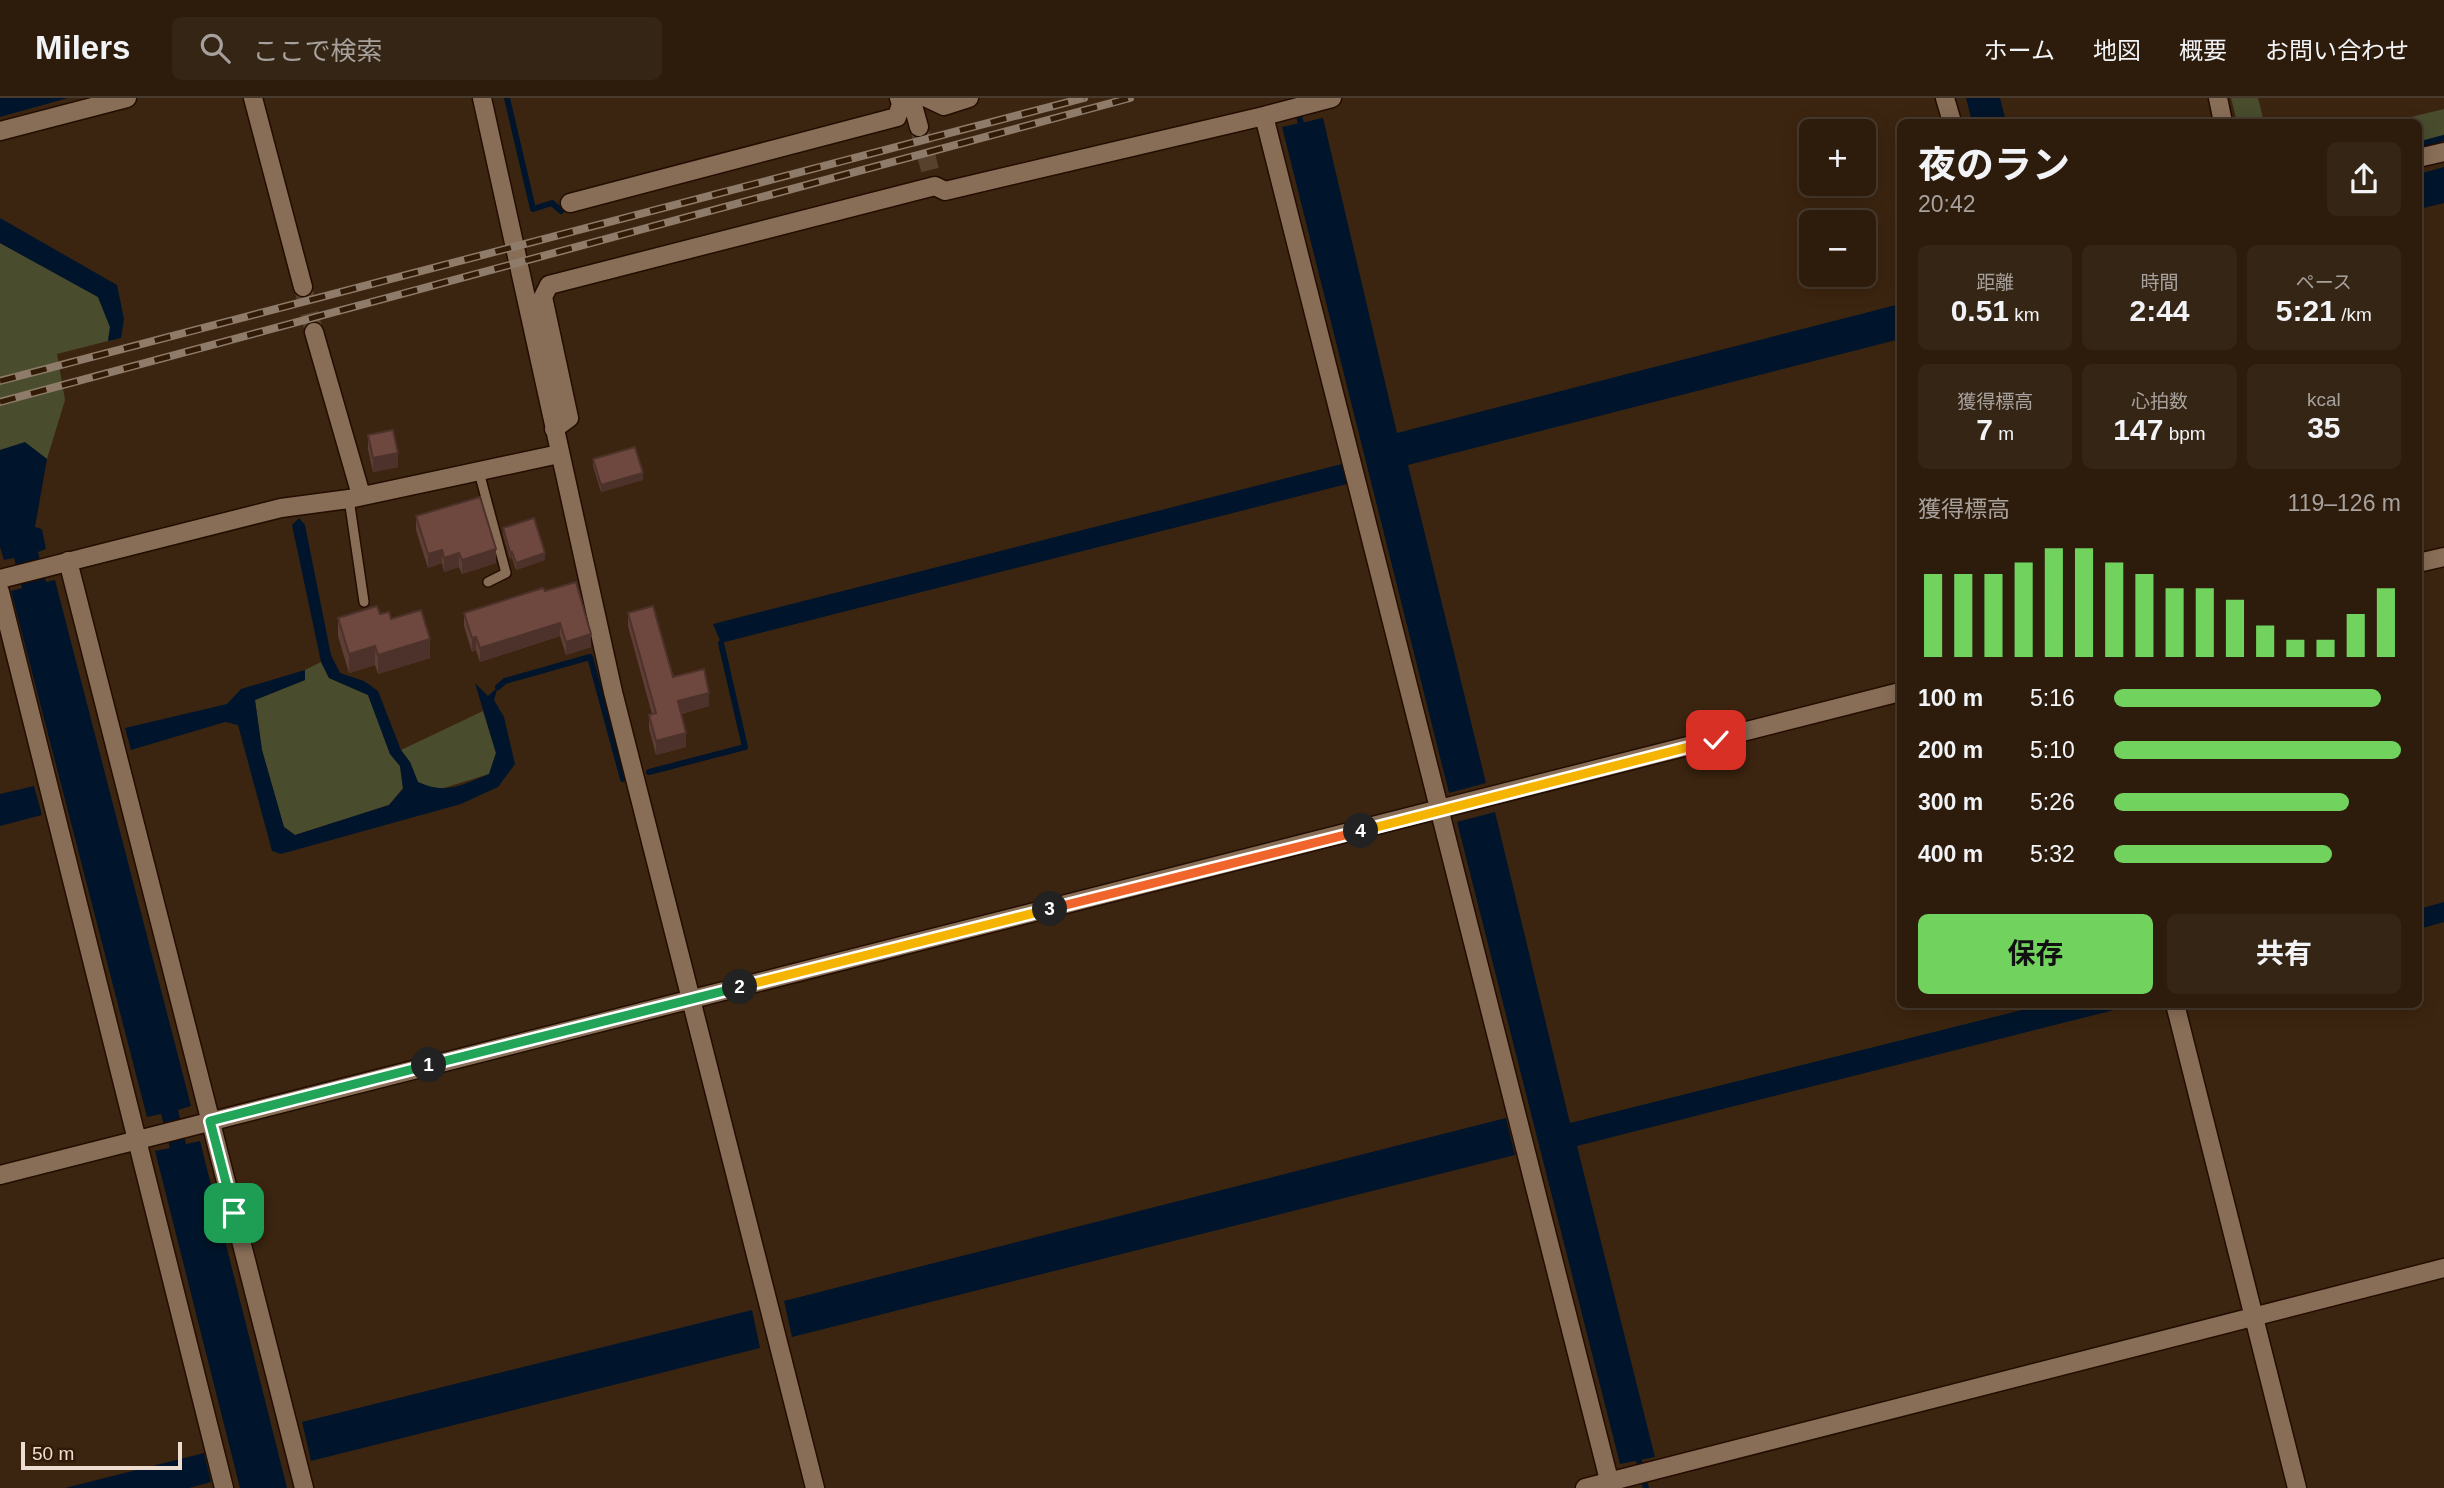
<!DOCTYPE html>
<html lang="ja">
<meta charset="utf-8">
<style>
:root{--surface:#2d1c0c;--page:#352515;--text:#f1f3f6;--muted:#a7a19d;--line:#483a2d;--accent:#71d35e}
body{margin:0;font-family:Helvetica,"Noto Sans JP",sans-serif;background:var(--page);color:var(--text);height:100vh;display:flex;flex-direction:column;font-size:26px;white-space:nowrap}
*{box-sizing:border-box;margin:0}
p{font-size:23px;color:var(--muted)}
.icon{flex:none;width:38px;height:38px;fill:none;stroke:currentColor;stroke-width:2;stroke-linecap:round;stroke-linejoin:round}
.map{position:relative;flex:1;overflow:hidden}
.panel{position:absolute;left:1897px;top:21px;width:525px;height:889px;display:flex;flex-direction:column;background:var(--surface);border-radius:10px;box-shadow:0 4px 18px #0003,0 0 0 2px var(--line)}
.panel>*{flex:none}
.buttons{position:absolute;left:1799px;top:21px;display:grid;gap:14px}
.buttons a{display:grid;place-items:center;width:77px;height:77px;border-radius:10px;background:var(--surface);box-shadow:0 4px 18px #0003,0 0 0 2px var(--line);font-size:35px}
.scale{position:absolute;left:21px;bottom:18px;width:161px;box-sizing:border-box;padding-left:7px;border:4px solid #edddd0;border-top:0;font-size:19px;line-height:24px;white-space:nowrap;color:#edddd0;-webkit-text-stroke:5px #321b06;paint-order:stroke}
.pin{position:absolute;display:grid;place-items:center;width:60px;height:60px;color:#fff;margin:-30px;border-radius:14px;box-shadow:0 4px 10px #0006}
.km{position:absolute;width:35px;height:35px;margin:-18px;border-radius:50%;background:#222;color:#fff;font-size:19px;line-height:35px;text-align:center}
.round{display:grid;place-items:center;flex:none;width:74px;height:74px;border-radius:10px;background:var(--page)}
.headline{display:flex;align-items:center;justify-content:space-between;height:119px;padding:0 21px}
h1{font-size:38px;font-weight:700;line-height:52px}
.metrics{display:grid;grid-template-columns:repeat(3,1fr);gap:10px;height:119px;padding:7px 21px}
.metrics div{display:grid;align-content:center;border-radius:10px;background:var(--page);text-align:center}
.metrics b{font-size:30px;font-weight:700}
.metrics small{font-size:19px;font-weight:400}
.metrics p{font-size:19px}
.chart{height:196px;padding:14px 21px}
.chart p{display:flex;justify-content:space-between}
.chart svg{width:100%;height:126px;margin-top:7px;stroke:var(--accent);stroke-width:6}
.button{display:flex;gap:14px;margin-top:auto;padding:14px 21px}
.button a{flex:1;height:80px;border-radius:10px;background:var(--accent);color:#111;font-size:28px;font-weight:700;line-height:80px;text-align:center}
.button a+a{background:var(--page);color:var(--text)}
ul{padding:0 21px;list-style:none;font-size:23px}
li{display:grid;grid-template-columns:112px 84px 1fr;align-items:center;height:52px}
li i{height:18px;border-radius:9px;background:var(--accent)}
header{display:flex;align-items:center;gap:42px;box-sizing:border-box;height:98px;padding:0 35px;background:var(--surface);border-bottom:2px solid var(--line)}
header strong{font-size:33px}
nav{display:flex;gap:38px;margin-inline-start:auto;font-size:24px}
.search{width:490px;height:63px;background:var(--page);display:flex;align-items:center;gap:18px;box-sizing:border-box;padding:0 24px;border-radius:10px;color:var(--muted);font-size:26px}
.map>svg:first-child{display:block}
</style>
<header>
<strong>Milers</strong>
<div class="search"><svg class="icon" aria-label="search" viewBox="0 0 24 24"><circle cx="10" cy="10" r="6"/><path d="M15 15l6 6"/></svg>ここで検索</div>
<nav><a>ホーム</a><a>地図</a><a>概要</a><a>お問い合わせ</a></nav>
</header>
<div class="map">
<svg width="2444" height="1390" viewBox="0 0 2444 1390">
<rect width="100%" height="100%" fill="#3c2510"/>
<path fill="#494d2e" d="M 2231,0 L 2258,0 L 2264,24 L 2237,24 Z
M 2444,11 L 2444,38 L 2419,44 L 2418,24 L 2390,24 Z
M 0,145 L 98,199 L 110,229 L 108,243 L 57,256 L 65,302 L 47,361 L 25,345 L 0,352 Z
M 321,564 L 329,580 L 368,597 L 390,656 L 400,668 L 403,690 L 389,707 L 295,737 L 284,729 L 262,652 L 255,602 L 305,582 L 305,572 Z
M 483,613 L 496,655 L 489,676 L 437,692 L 418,684 L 410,664 L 401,652 Z"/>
<path fill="#00152b" d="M 0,0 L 68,0 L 0,19 Z
M 1966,0 L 2000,0 L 2006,24 L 1972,24 Z
M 1323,20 L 1397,335 L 1900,206 L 1900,241 L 1408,367 L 1486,685 L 1449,695 L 1282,29 Z
M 2444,69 L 2444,105 L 2419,111 L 2419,76 Z
M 0,120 L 117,187 L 124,221 L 121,240 L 108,243 L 110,229 L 98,199 L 0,145 Z
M 25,344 L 47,361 L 35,429 L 42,431 L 46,451 L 38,454 L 46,484 L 55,482 L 191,1008 L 178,1012 L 186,1046 L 200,1043 L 287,1390 L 240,1390 L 155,1053 L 170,1050 L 161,1016 L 147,1019 L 11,493 L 22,490 L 14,460 L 4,462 L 0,449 L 0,352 Z
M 1342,366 L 1347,386 L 721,545 L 713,526 Z
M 299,420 L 305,427 L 331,557 L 340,575 L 364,583 L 378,593 L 401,652 L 410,664 L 418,684 C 446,697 462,687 489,676 L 496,655 L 475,585 L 488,598 L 498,589 L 494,602 L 504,619 L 515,666 L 498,689 L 461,706 L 281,756 L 272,753 L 238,627 L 225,624 L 131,652 L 125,630 L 227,606 L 241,591 L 305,572 L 305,582 L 255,602 L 262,652 L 284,729 L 295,737 L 389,707 L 403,691 L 400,668 L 390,656 L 368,597 L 329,580 L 321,564 L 292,427 Z
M 34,688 L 42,717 L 0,728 L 0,696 Z
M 1495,714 L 1570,1025 L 2042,907 L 2134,907 L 1577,1048 L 1655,1359 L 1620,1366 L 1457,724 Z
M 2444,804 L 2444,824 L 2419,831 L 2419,811 Z
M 1506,1020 L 1515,1057 L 792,1239 L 784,1203 Z
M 752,1212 L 760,1250 L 311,1363 L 302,1324 Z
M 204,1355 L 211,1384 L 189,1390 L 65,1390 Z"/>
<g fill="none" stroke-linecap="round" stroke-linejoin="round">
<path stroke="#00152b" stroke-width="6" d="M 507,0 L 533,111 L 552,105 L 561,113
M 1294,0 L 1303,33
M 2418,47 L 2444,40
M 498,589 L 505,583 L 590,559 L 623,681
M 649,674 L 745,649 L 721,545
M 1637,1355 L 1646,1390"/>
<path stroke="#57412d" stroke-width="18" stroke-dasharray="18 9" stroke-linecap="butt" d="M 919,29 L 930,72
M 303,189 L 314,234"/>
<g stroke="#220d00" stroke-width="12">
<path id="service" d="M 479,374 L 506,475 L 488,484
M 349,401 L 364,504"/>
</g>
<g stroke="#220d00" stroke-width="21">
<path id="minor" d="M 253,0 L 303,189
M 482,0 L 613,594 L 815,1390
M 911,0 L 919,29
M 927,0 L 944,8 L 969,0
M 1332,0 L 1264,18 L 1611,1390
M 1945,0 L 1952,24
M 2218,0 L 2223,24
M 0,33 L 127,0
M 2418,60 L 2444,54
M 570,105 L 897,19 L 901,6 L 899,0
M 314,234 L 361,397
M 554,331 L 569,320 L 543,199 L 549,187 L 935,88 L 945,93 L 1264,18
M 68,463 L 304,1390
M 2418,465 L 2444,459
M 0,481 L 281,410 L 349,401 L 559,356
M 0,494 L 224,1390
M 2175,906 L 2297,1390
M 0,1077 L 1900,594
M 1585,1390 L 2444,1170"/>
</g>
<use href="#service" stroke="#896e57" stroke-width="9"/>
<use href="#minor" stroke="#896e57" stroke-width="18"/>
<g stroke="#8f7b6a" stroke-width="8">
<path id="rail" d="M 0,283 L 1084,0
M 0,304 L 1130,0"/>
</g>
<use href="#rail" stroke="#321b06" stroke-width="5" stroke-dasharray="16" stroke-linecap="butt"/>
</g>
<path fill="#5f3e35" d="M 368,337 L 398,369 L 373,374 L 368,351 Z
M 593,361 L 643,382 L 601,394 L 593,368 Z
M 416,418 L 496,465 L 462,476 L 459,469 L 444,474 L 442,465 L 428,470 L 416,432 Z
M 503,430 L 545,462 L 516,472 L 512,460 L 510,461 L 503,436 Z
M 545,493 L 591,549 L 566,557 L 560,538 L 480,564 L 476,552 L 472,554 L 464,528 L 464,515 Z
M 628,515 L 673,579 L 709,608 L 681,616 L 686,649 L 656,657 L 649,630 L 649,617 L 652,616 L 628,528 Z
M 380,516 L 391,521 L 430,560 L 378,576 L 375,567 L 349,575 L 338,538 L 338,520 Z"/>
<path fill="#4d322b" d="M 398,355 L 398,369 L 373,374 L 373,360 Z
M 643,375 L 643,382 L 601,394 L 601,387 Z
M 496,451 L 496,465 L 462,476 L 462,462 Z
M 442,452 L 442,465 L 428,470 L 428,456 Z
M 510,454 L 512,454 L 512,460 L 510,461 Z
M 459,455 L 459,469 L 444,474 L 444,460 Z
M 545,455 L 545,462 L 516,472 L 516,465 Z
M 560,525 L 560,538 L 480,564 L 480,550 Z
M 591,536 L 591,549 L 566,557 L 566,544 Z
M 476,539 L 476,552 L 472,554 L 472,540 Z
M 430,541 L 430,560 L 378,576 L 378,557 Z
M 375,548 L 375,567 L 349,575 L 349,556 Z
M 709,595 L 709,608 L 678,616 L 678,603 Z
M 686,635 L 686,649 L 656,657 L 656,643 Z"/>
<path fill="#6e483e" stroke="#4d322b" stroke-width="2" d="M 393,332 L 398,355 L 373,360 L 368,337 Z
M 635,349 L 643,375 L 601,387 L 593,361 Z
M 480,399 L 496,451 L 462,462 L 459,455 L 444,460 L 442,452 L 428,456 L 416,418 Z
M 534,420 L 545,455 L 516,465 L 512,454 L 510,454 L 503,430 Z
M 576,484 L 591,536 L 566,544 L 560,525 L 480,550 L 476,539 L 472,540 L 464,515 L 543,490 L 545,493 Z
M 377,508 L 380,516 L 389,514 L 391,521 L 421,512 L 430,541 L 378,557 L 375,548 L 349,556 L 338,520 Z
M 653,508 L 673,579 L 704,571 L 709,595 L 678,603 L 686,635 L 656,643 L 649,617 L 656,615 L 628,515 Z"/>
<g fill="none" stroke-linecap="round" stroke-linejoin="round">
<g stroke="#fff" stroke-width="14">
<path id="split-1" d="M 234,1115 L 210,1023 L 429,967"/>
</g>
<g stroke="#fff" stroke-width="14">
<path id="split-2" d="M 429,967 L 740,889"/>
</g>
<g stroke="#fff" stroke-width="14">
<path id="split-3" d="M 740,889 L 1050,811"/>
</g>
<g stroke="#fff" stroke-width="14">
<path id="split-4" d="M 1050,811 L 1361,733"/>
</g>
<g stroke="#fff" stroke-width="14">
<path id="split-5" d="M 1361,733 L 1716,642"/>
</g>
<use href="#split-1" stroke="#22a559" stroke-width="9"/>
<use href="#split-2" stroke="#22a559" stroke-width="9"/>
<use href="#split-3" stroke="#f5b400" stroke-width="9"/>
<use href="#split-4" stroke="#f0652b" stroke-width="9"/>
<use href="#split-5" stroke="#f5b400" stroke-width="9"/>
</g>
</svg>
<div class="buttons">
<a>+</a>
<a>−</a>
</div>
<div class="scale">50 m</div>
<div class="pin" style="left:234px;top:1115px;background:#1e9e55"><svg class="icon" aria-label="arrive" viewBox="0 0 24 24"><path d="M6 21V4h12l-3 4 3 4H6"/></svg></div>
<div class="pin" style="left:1716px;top:642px;background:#d93025"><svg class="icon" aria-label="check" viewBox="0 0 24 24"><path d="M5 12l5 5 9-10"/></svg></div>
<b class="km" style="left:429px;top:967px">1</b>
<b class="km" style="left:740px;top:889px">2</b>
<b class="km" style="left:1050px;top:811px">3</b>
<b class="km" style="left:1361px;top:733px">4</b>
<section class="panel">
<div class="headline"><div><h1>夜のラン</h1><p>20:42</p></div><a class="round"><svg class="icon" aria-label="share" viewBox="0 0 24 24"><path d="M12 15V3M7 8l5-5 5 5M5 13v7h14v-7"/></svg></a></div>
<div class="metrics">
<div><p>距離</p><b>0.51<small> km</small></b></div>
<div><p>時間</p><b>2:44</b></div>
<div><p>ペース</p><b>5:21<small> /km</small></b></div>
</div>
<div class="metrics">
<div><p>獲得標高</p><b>7<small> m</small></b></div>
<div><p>心拍数</p><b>147<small> bpm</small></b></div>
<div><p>kcal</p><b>35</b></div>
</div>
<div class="chart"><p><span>獲得標高</span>119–126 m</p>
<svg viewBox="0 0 160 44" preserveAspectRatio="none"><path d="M5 44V15M15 44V15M25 44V15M35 44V11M45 44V6M55 44V6M65 44V11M75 44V15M85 44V20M95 44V20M105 44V24M115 44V33M125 44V38M135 44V38M145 44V29M155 44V20"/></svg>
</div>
<ul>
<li><b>100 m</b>5:16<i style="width:93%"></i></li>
<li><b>200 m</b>5:10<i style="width:100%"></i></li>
<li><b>300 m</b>5:26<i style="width:82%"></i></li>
<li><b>400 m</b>5:32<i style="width:76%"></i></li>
</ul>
<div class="button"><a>保存</a><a>共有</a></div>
</section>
</div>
